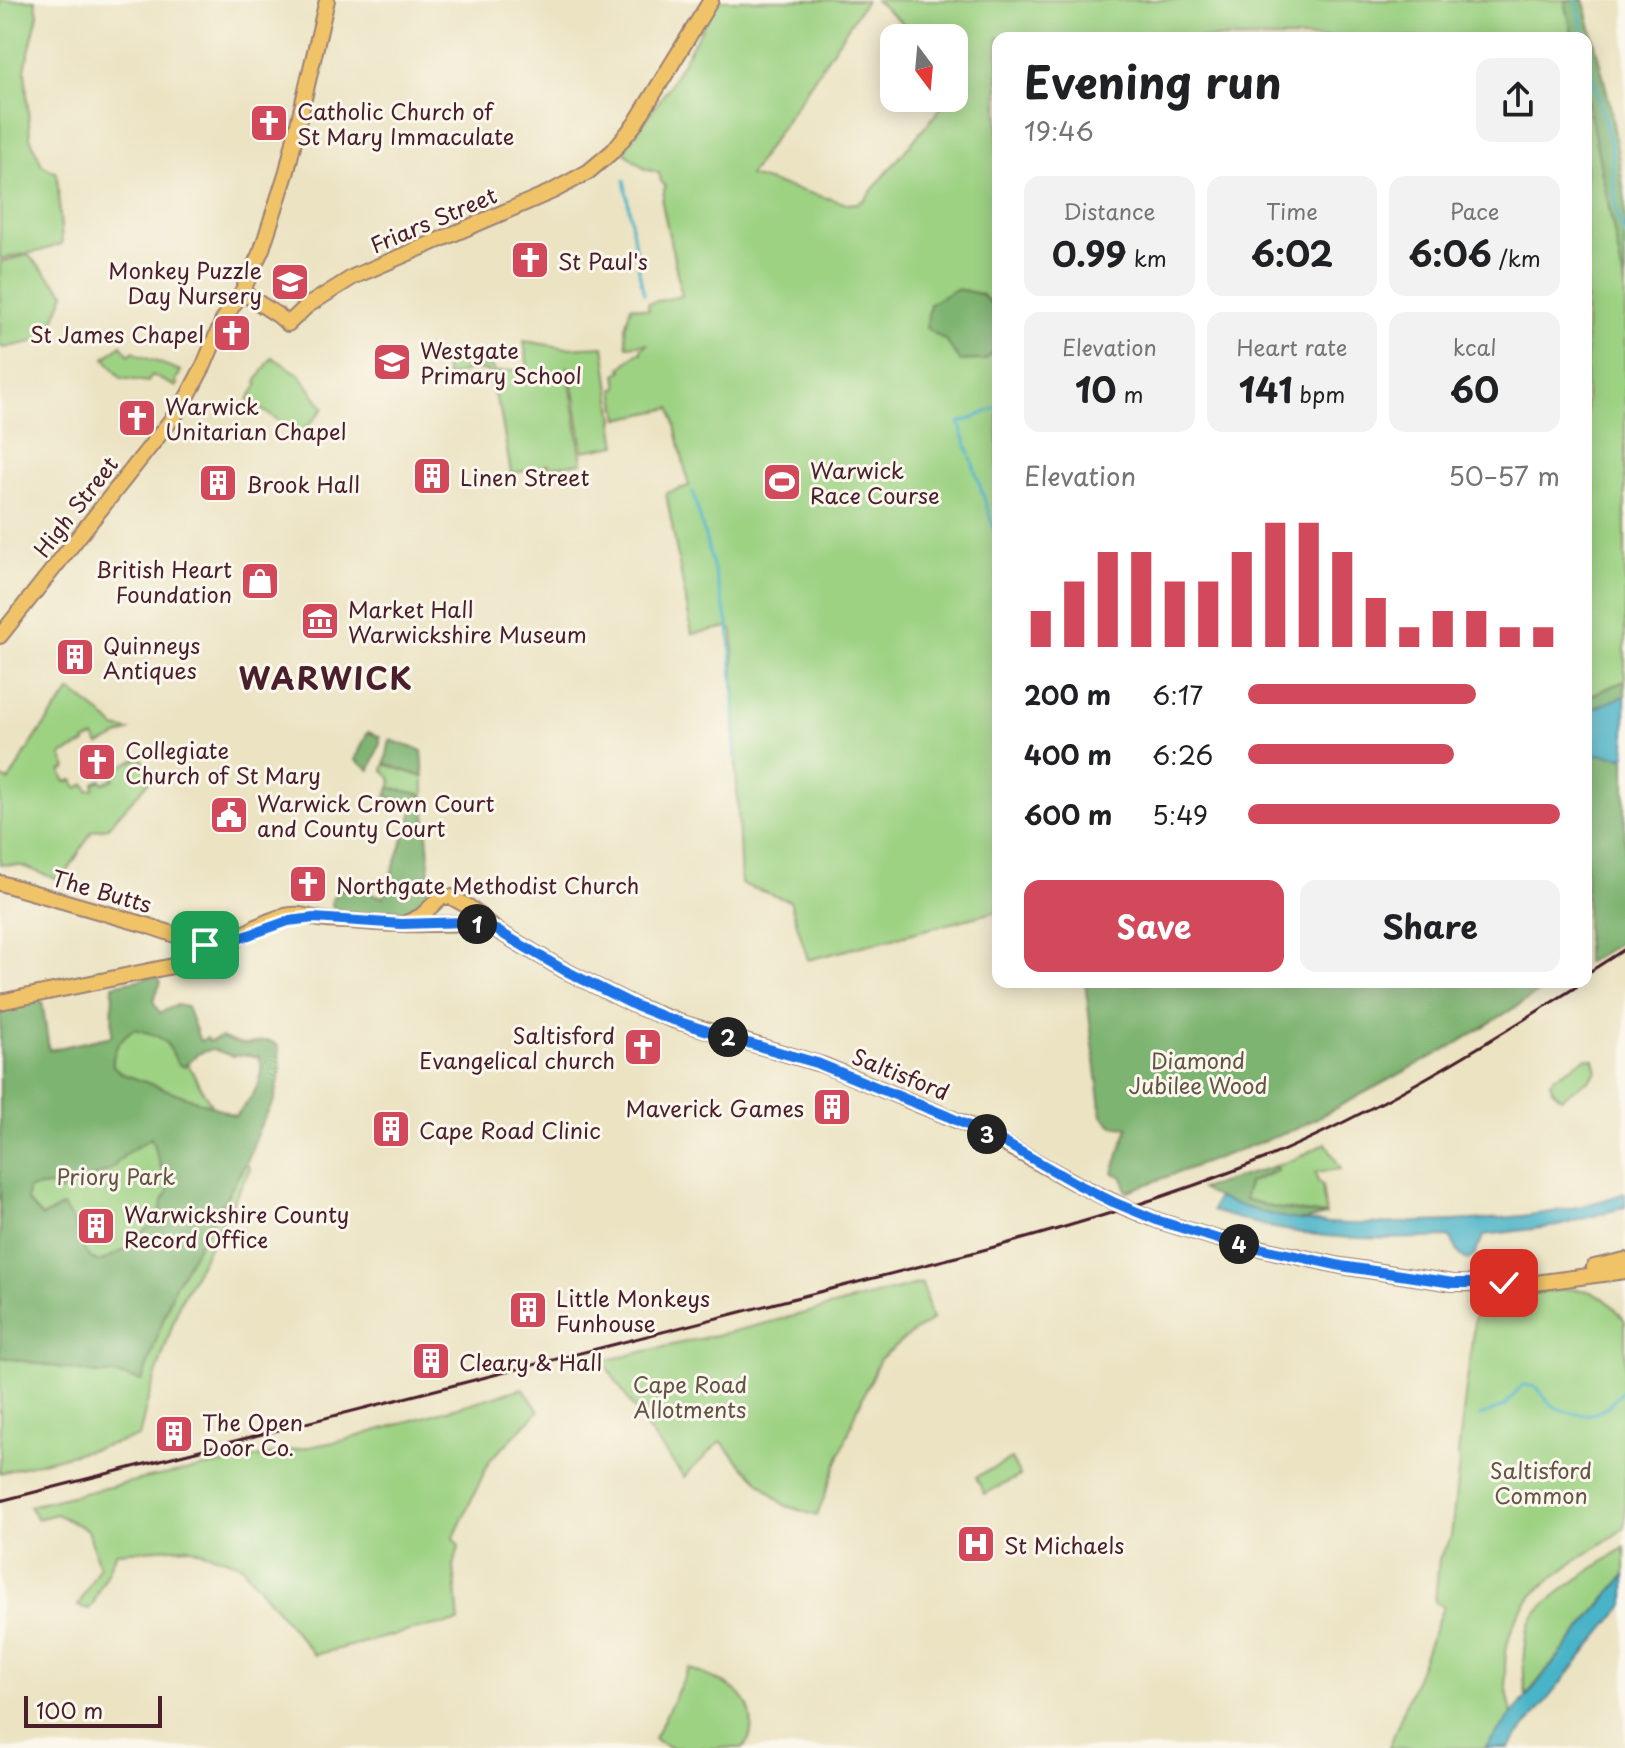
<!DOCTYPE html>
<meta charset="utf-8">
<style>
:root{--surface:#fff;--page:#f2f2f2;--text:#202124;--muted:#757577;--accent:#d1495b}
body{margin:0;font-family:"Playpen Sans",sans-serif;background:var(--page);color:var(--text);height:100vh;display:flex;flex-direction:column;font-size:30px;white-space:nowrap}
*{box-sizing:border-box;margin:0}
p{font-size:26px;color:var(--muted)}
.icon{flex:none;width:44px;height:44px;fill:none;stroke:currentColor;stroke-width:2;stroke-linecap:round;stroke-linejoin:round}
.map{position:relative;flex:1;overflow:hidden}
.side{position:absolute;left:992px;top:32px;width:600px;height:956px;display:flex;flex-direction:column;background:var(--surface);border-radius:16px;box-shadow:0 4px 20px #0003}
.side>*{flex:none}
.needle{width:52px;rotate:164deg}
.buttons{position:absolute;left:880px;top:24px;display:grid;gap:16px}
.buttons a{display:grid;place-items:center;width:88px;height:88px;border-radius:16px;background:var(--surface);box-shadow:0 4px 20px #0003;font-size:40px}
.scale{position:absolute;left:24px;bottom:20px;width:138px;box-sizing:border-box;padding-left:8px;border:4px solid #4a1f2b;border-top:0;font-size:22px;line-height:28px;white-space:nowrap;color:#4a1f2b;-webkit-text-stroke:6px #fbf7ec;paint-order:stroke}
.pin{position:absolute;display:grid;place-items:center;width:68px;height:68px;color:#fff;margin:-34px;border-radius:16px;box-shadow:0 4px 12px #0006}
.km{position:absolute;width:40px;height:40px;margin:-20px;border-radius:50%;background:#222;color:#fff;font-size:22px;line-height:40px;text-align:center}
.round{display:grid;place-items:center;flex:none;width:84px;height:84px;border-radius:16px;background:var(--page)}
.overview{display:flex;align-items:center;justify-content:space-between;height:136px;padding:0 32px}
h1{font-size:44px;font-weight:700;line-height:60px}
.stats{display:grid;grid-template-columns:repeat(3,1fr);gap:12px;height:136px;padding:8px 32px}
.stats div{display:grid;align-content:center;border-radius:16px;background:var(--page);text-align:center}
.stats b{font-size:34px;font-weight:700}
.stats small{font-size:22px;font-weight:400}
.stats p{font-size:22px}
.chart{height:224px;padding:16px 32px}
.chart p{display:flex;justify-content:space-between}
.chart svg{width:100%;height:144px;margin-top:8px;stroke:var(--accent);stroke-width:6}
.action{display:flex;gap:16px;margin-top:auto;padding:16px 32px}
.action a{flex:1;height:92px;border-radius:16px;background:var(--accent);color:#fff;font-size:32px;font-weight:700;line-height:92px;text-align:center}
.action a+a{background:var(--page);color:var(--text)}
ul{padding:0 32px;list-style:none;font-size:26px}
li{display:grid;grid-template-columns:128px 96px 1fr;align-items:center;height:60px}
li i{height:20px;border-radius:10px;background:var(--accent)}
.map>svg:first-child{display:block}
</style>
<div class="map">
<svg width="1625" height="1748" viewBox="0 0 1625 1748">
<rect width="100%" height="100%" fill="#fbf7ec"/>
<filter id="ink" filterUnits="userSpaceOnUse"><feTurbulence type="fractalNoise" baseFrequency=".0125" numOctaves="2"/><feDisplacementMap in="SourceGraphic" scale="16" xChannelSelector="R" yChannelSelector="G"/><feConvolveMatrix kernelMatrix="1 2 1 2 8 2 1 2 1" color-interpolation-filters="sRGB"/></filter>
<filter id="wash" filterUnits="userSpaceOnUse"><feTurbulence type="fractalNoise" baseFrequency=".006" numOctaves="4" result="noise"/><feDisplacementMap in="SourceGraphic" scale="32" xChannelSelector="R" yChannelSelector="G"/><feGaussianBlur stdDeviation="1.8" result="paint"/><feColorMatrix in="noise" values="0 0 0 0 0 0 0 0 0 0 0 0 0 0 0 0 0 1.4 0 .05"/><feComposite in="paint" operator="in"/></filter>
<g filter="url(#wash)">
<rect width="100%" height="100%" fill="#ebe3c2"/>
<path fill="#9dd283" stroke="#747857" stroke-width="2" d="M 0,0 L 35,0 L 38,14 L 25,69 L 30,137 L 42,165 L 57,173 L 62,244 L 40,251 L 0,259 Z
M 718,0 L 866,0 L 749,176 L 848,204 L 857,203 L 864,200 L 949,98 L 954,98 L 954,38 L 920,38 L 875,0 L 1565,0 L 1573,38 L 998,38 L 998,911 L 808,960 L 790,901 L 741,884 L 736,765 L 733,632 L 729,627 L 692,634 L 666,493 L 689,486 L 671,408 L 619,419 L 614,389 L 618,387 L 616,374 L 623,370 L 621,368 L 637,353 L 641,353 L 641,349 L 647,344 L 627,346 L 625,328 L 631,306 L 649,310 L 648,303 L 682,296 L 662,203 L 665,186 L 661,181 L 659,173 L 645,169 L 626,154 L 625,149 L 668,88 Z
M 1586,94 L 1625,287 L 1625,681 L 1586,697 Z
M 28,255 L 65,293 L 47,339 L 3,348 L 0,345 L 0,262 Z
M 524,341 L 567,348 L 604,346 L 614,420 L 613,421 L 617,445 L 583,451 L 572,376 L 568,366 L 582,463 L 550,467 L 549,464 L 546,464 L 546,468 L 511,473 L 500,410 L 492,390 L 489,372 C 474,365 462,374 447,376 L 445,369 L 450,356 L 492,367 L 494,373 L 528,368 Z
M 121,345 L 129,355 L 134,351 L 138,355 L 181,371 L 175,382 L 178,384 L 176,387 L 152,375 L 148,382 L 121,378 L 105,358 Z
M 272,357 L 299,374 L 324,408 L 300,435 L 248,400 L 258,384 L 256,382 Z
M 71,691 L 100,713 L 115,728 L 129,731 L 99,745 L 94,737 L 85,741 L 86,743 L 61,755 L 67,768 L 61,771 L 66,782 L 73,780 L 77,788 L 85,784 L 88,790 L 91,790 L 94,789 L 94,783 L 101,780 L 104,783 L 114,779 L 110,771 L 141,757 L 153,777 L 107,828 L 92,831 L 62,881 L 22,866 L 0,864 L 0,777 L 9,781 C 27,749 47,719 71,691 Z
M 385,764 L 424,777 L 424,800 L 420,794 L 390,788 C 394,780 389,776 383,770 Z
M 157,1010 L 219,1119 L 250,1169 L 180,1302 L 147,1403 L 139,1437 L 0,1473 L 0,1050 L 45,1053 L 113,1040 Z
M 1586,1058 L 1594,1059 L 1597,1071 L 1590,1079 L 1561,1098 L 1553,1090 L 1550,1082 L 1554,1077 Z
M 1326,1143 L 1341,1169 L 1316,1172 L 1318,1182 L 1322,1185 L 1326,1215 L 1275,1208 L 1244,1199 L 1248,1183 L 1277,1171 L 1275,1166 L 1295,1159 Z
M 922,1283 L 932,1320 L 909,1335 L 880,1359 L 858,1408 L 817,1516 L 784,1505 L 740,1463 L 721,1441 L 684,1477 L 646,1427 L 603,1361 L 747,1328 Z
M 1563,1289 C 1594,1288 1607,1296 1625,1321 L 1625,1527 C 1612,1538 1598,1546 1584,1555 C 1539,1587 1504,1610 1505,1671 C 1505,1685 1509,1700 1512,1714 L 1485,1748 L 1389,1748 L 1443,1607 L 1435,1602 L 1439,1559 L 1451,1537 L 1459,1463 L 1458,1455 L 1477,1298 L 1512,1297 Z
M 523,1388 L 539,1411 L 490,1460 L 454,1537 L 459,1547 L 454,1566 L 459,1622 L 413,1630 L 314,1655 L 240,1564 L 188,1547 L 116,1552 L 94,1602 L 89,1609 L 78,1606 L 99,1567 L 88,1530 L 56,1514 L 37,1519 L 29,1506 L 143,1479 L 345,1440 Z
M 1011,1459 L 1020,1476 L 984,1494 L 976,1477 Z
M 1625,1547 L 1625,1575 L 1526,1696 C 1523,1671 1521,1645 1531,1621 C 1541,1600 1604,1562 1625,1547 Z
M 689,1668 C 713,1679 748,1687 751,1718 C 753,1730 751,1739 743,1748 L 671,1748 L 654,1739 Z"/>
<path fill="#7eb471" stroke="#646a4e" stroke-width="2" fill-rule="evenodd" d="M 1565,0 L 1584,0 L 1610,104 L 1625,198 L 1625,287 L 1586,94 L 1586,38 L 1573,38 Z
M 956,289 L 981,294 L 998,310 L 998,348 L 985,360 L 960,361 L 946,341 L 926,328 L 930,304 Z
M 1625,681 L 1625,696 L 1586,711 L 1586,697 Z
M 368,732 L 380,737 L 380,743 L 370,770 L 355,760 Z
M 390,740 L 422,751 L 424,777 L 385,764 Z
M 1586,753 L 1625,757 L 1625,939 L 1586,963 Z
M 390,788 L 420,794 L 424,800 L 429,855 L 428,895 L 418,910 C 396,915 349,922 332,906 L 332,899 L 344,885 L 383,897 L 412,815 L 413,806 L 386,796 Z
M 156,976 L 161,982 L 153,1001 L 160,1013 L 177,1005 L 187,1007 L 200,1041 L 207,1038 L 209,1042 L 221,1037 C 230,1041 237,1044 247,1044 C 260,1044 266,1036 278,1046 L 281,1069 L 274,1101 L 259,1128 L 248,1159 L 175,1286 L 142,1381 L 114,1374 L 97,1374 L 0,1357 L 0,1011 L 42,1001 L 49,1050 L 112,1036 L 113,985 ZM 134,1029 C 160,1035 167,1038 177,1063 L 184,1067 L 197,1054 L 212,1049 L 233,1056 L 248,1055 L 259,1057 C 268,1079 249,1102 235,1116 L 209,1105 L 123,1074 L 113,1066 C 112,1050 120,1038 134,1029 ZM 151,1138 L 169,1191 L 162,1202 L 159,1219 L 137,1237 L 130,1247 L 100,1262 C 83,1258 83,1245 77,1230 C 74,1222 68,1214 63,1206 L 42,1217 L 27,1201 L 28,1189 L 49,1186 L 59,1192 L 110,1170 L 127,1153 Z
M 1085,982 L 1556,982 L 1451,1047 L 1296,1129 L 1126,1192 L 1123,1177 L 1113,1173 L 1128,1127 L 1113,1126 L 1102,1116 Z
M 1275,1166 L 1277,1170 L 1248,1183 L 1245,1199 L 1275,1208 L 1326,1215 C 1318,1217 1309,1220 1300,1220 C 1276,1220 1222,1202 1201,1189 Z"/>
<path fill="#4ab3c8" stroke="#4a697a" stroke-width="2" d="M 1625,696 L 1625,757 L 1586,753 L 1586,711 Z
M 1625,1193 L 1625,1207 L 1558,1226 L 1484,1235 L 1474,1256 L 1468,1260 C 1457,1257 1457,1245 1449,1237 C 1395,1239 1339,1241 1285,1230 C 1261,1226 1236,1218 1212,1211 L 1217,1198 C 1244,1207 1271,1216 1299,1220 C 1340,1226 1380,1224 1421,1222 C 1489,1220 1560,1217 1625,1193 Z
M 1625,1575 L 1625,1604 L 1508,1748 L 1485,1748 Z"/>
<g fill="none" stroke-linecap="round" stroke-linejoin="round">
<path stroke="#4ab3c8" stroke-width="3" d="M 1577,0 L 1584,38
M 1586,50 L 1611,144 L 1616,210 L 1625,236
M 624,180 C 632,217 634,257 644,294
M 970,454 L 959,423 L 971,419 L 998,407
M 971,458 L 998,541
M 693,492 L 729,626 L 734,690 L 735,757
M 1480,1416 L 1505,1406 L 1522,1385 C 1541,1384 1541,1397 1552,1405 C 1568,1415 1591,1419 1607,1407 C 1614,1402 1617,1394 1625,1390"/>
</g>
</g>
<g filter="url(#ink)">
<g fill="none" stroke-linecap="round" stroke-linejoin="round">
<g stroke="#9a8176" stroke-width="18">
<path id="primary" d="M 242,292 L 279,316 L 288,324 L 307,306 L 353,277 L 553,191 L 588,172 L 613,151 L 635,124 L 711,0
M 0,636 L 183,405 L 204,365 L 223,320 L 242,292 L 262,249 L 287,171 L 327,0
M 0,883 L 146,925 L 205,945 L 218,946 L 226,944
M 404,924 L 421,916 L 441,897 L 451,897 L 469,907 L 496,930 L 564,970 L 636,1006 L 676,1021 L 823,1065 L 975,1128 L 1075,1183 L 1124,1207 L 1159,1221 L 1218,1239 L 1341,1266 L 1453,1283 L 1528,1284 L 1625,1271
M 0,1002 L 192,962 C 225,951 250,924 285,916 C 296,913 304,916 315,918 C 326,921 339,921 351,921 C 376,923 401,925 425,924 C 452,924 464,921 492,928
M 1594,1267 L 1625,1260"/>
</g>
<use href="#primary" stroke="#f1c369" stroke-width="14"/>
<path stroke="#4a1f2b" stroke-width="3" d="M 1586,974 L 1625,949
M 0,1501 L 972,1253 C 1072,1226 1170,1197 1266,1158 C 1378,1111 1481,1047 1584,982"/>
</g>
</g>
<g fill="none" stroke-linecap="round" stroke-linejoin="round" filter="url(#ink)">
<g stroke="#fff" stroke-width="16">
<path id="route" d="M 205,945 L 218,946 L 288,921 L 314,918 L 402,924 L 465,922 L 479,925 L 496,930 L 564,970 L 636,1006 L 664,1017 L 717,1034 L 817,1063 L 947,1116 L 998,1139 L 1075,1183 L 1113,1202 L 1159,1221 L 1218,1239 L 1341,1266 L 1453,1283 L 1504,1283"/>
</g>
<use href="#route" stroke="#1a73e8" stroke-width="10"/>
</g>
<defs>
<g id="church-square" transform="scale(2)"><rect x="-9" y="-9" width="18" height="18" rx="4" fill="#d1495b" stroke="#fbf7ec"/><path d="M-1.2-6h2.4v3.5h3.3v2.4h-3.3V6h-2.4V-.1h-3.3v-2.4h3.3Z" fill="#fff"/></g>
<g id="school-square" transform="scale(2)"><rect x="-9" y="-9" width="18" height="18" rx="4" fill="#d1495b" stroke="#fbf7ec"/><path d="M0-5L7-2L0 1L-7-2ZM-4 1L0 2.5L4 1V4Q0 6-4 4Z" fill="#fff"/></g>
<g id="building-square" transform="scale(2)"><rect x="-9" y="-9" width="18" height="18" rx="4" fill="#d1495b" stroke="#fbf7ec"/><path d="M-4-6H4V6H1V3H-1V6H-4ZM-2.5-4.3h1.7v1.8h-1.7ZM.8-4.3h1.7v1.8H.8ZM-2.5-1h1.7V.8h-1.7ZM.8-1h1.7V.8H.8Z" fill="#fff"/></g>
<g id="stadium-square" transform="scale(2)"><rect x="-9" y="-9" width="18" height="18" rx="4" fill="#d1495b" stroke="#fbf7ec"/><path d="M0-5a6.5 5 0 1 0 0 10a6.5 5 0 1 0 0-10ZM-3.5-1.8h7v3.6h-7Z" fill="#fff"/></g>
<g id="shop-square" transform="scale(2)"><rect x="-9" y="-9" width="18" height="18" rx="4" fill="#d1495b" stroke="#fbf7ec"/><path d="M-5-2.5h2.3a2.7 3.5 0 0 1 5.4 0H5L5.5 6h-11ZM-1.5-2.5h3a1.5 2.3 0 0 0-3 0Z" fill="#fff"/></g>
<g id="museum-square" transform="scale(2)"><rect x="-9" y="-9" width="18" height="18" rx="4" fill="#d1495b" stroke="#fbf7ec"/><path d="M0-6L6-3V-2H-6V-3ZM-5-1h2V3h-2ZM-1-1h2V3h-2ZM3-1h2V3H3ZM-6 4H6V6H-6Z" fill="#fff"/></g>
<g id="civic-square" transform="scale(2)"><rect x="-9" y="-9" width="18" height="18" rx="4" fill="#d1495b" stroke="#fbf7ec"/><path d="M-.6-6.5H3V-4.5H.6V-3L4-1V1h2V6H-6V1h2V-1L-.6-3ZM-1.2 2.5V6h2.4V2.5Z" fill="#fff"/></g>
<g id="hospital-square" transform="scale(2)"><rect x="-9" y="-9" width="18" height="18" rx="4" fill="#d1495b" stroke="#fbf7ec"/><path d="M-5-5h3v3.5h4V-5h3V5h-3V1.5h-4V5h-3Z" fill="#fff"/></g>
</defs>
<g fill-rule="evenodd">
<use href="#church-square" x="269" y="123"/>
<use href="#church-square" x="530" y="260"/>
<use href="#school-square" x="290" y="282"/>
<use href="#church-square" x="232" y="333"/>
<use href="#school-square" x="392" y="362"/>
<use href="#church-square" x="137" y="418"/>
<use href="#building-square" x="432" y="476"/>
<use href="#stadium-square" x="782" y="482"/>
<use href="#building-square" x="218" y="483"/>
<use href="#shop-square" x="260" y="581"/>
<use href="#museum-square" x="320" y="621"/>
<use href="#building-square" x="75" y="657"/>
<use href="#church-square" x="97" y="762"/>
<use href="#civic-square" x="229" y="815"/>
<use href="#church-square" x="308" y="884"/>
<use href="#church-square" x="643" y="1047"/>
<use href="#building-square" x="832" y="1107"/>
<use href="#building-square" x="391" y="1129"/>
<use href="#building-square" x="96" y="1226"/>
<use href="#building-square" x="528" y="1310"/>
<use href="#building-square" x="431" y="1361"/>
<use href="#building-square" x="174" y="1434"/>
<use href="#hospital-square" x="976" y="1544"/>
</g>
<g text-anchor="middle" dominant-baseline="central" stroke-width="6" stroke-linejoin="round" paint-order="stroke">
<g font-size="22" fill="#4a1f2b" stroke="#fbf7ec" text-anchor="start">
<text x="297" y="110">Catholic Church of<tspan x="297" dy="25">St Mary Immaculate</tspan></text>
<text x="558" y="260">St Paul's</text>
<text x="262" y="269" text-anchor="end">Monkey Puzzle<tspan x="262" dy="25">Day Nursery</tspan></text>
<text x="204" y="333" text-anchor="end">St James Chapel</text>
<text x="420" y="349">Westgate<tspan x="420" dy="25">Primary School</tspan></text>
<text x="165" y="405">Warwick<tspan x="165" dy="25">Unitarian Chapel</tspan></text>
<text x="810" y="469">Warwick<tspan x="810" dy="25">Race Course</tspan></text>
<text x="460" y="476">Linen Street</text>
<text x="246" y="483">Brook Hall</text>
<text x="232" y="568" text-anchor="end">British Heart<tspan x="232" dy="25">Foundation</tspan></text>
<text x="348" y="608">Market Hall<tspan x="348" dy="25">Warwickshire Museum</tspan></text>
<text x="103" y="644">Quinneys<tspan x="103" dy="25">Antiques</tspan></text>
<text x="125" y="749">Collegiate<tspan x="125" dy="25">Church of St Mary</tspan></text>
<text x="257" y="802">Warwick Crown Court<tspan x="257" dy="25">and County Court</tspan></text>
<text x="336" y="884">Northgate Methodist Church</text>
<text x="615" y="1034" text-anchor="end">Saltisford<tspan x="615" dy="25">Evangelical church</tspan></text>
<text x="804" y="1107" text-anchor="end">Maverick Games</text>
<text x="419" y="1129">Cape Road Clinic</text>
<text x="124" y="1213">Warwickshire County<tspan x="124" dy="25">Record Office</tspan></text>
<text x="556" y="1297">Little Monkeys<tspan x="556" dy="25">Funhouse</tspan></text>
<text x="459" y="1361">Cleary &amp; Hall</text>
<text x="202" y="1421">The Open<tspan x="202" dy="25">Door Co.</tspan></text>
<text x="1004" y="1544">St Michaels</text>
</g>
<g font-size="22" fill="#4a1f2b" stroke="#fbf7ec">
<text transform="translate(433 219) rotate(-23)">Friars Street</text>
<text transform="translate(75 506) rotate(-52)">High Street</text>
<text transform="translate(102 890) rotate(16)">The Butts</text>
<text transform="translate(901 1073) rotate(22)">Saltisford</text>
</g>
<g font-size="22" fill="#635545" stroke="#fbf7ec">
<text x="1198" y="1059">Diamond<tspan x="1198" dy="25">Jubilee Wood</tspan></text>
<text x="116" y="1175">Priory Park</text>
<text x="690" y="1383">Cape Road<tspan x="690" dy="25">Allotments</tspan></text>
<text x="1541" y="1469">Saltisford<tspan x="1541" dy="25">Common</tspan></text>
</g>
<g font-size="30" font-weight="bold" letter-spacing="2" fill="#4a1f2b" stroke="#fbf7ec">
<text x="326" y="677">WARWICK</text>
</g>
</g>
</svg>
<div class="buttons">
<a><svg class="needle" viewBox="-14 -14 28 28"><path d="M0-13l5 13h-10z" fill="#e53935"/><path d="M0 13l5-13h-10z" fill="#757577"/></svg></a>
</div>
<div class="scale">100 m</div>
<div class="pin" style="left:205px;top:945px;background:#1e9e55"><svg class="icon" aria-label="arrive" viewBox="0 0 24 24"><path d="M6 21V4h12l-3 4 3 4H6"/></svg></div>
<div class="pin" style="left:1504px;top:1283px;background:#d93025"><svg class="icon" aria-label="check" viewBox="0 0 24 24"><path d="M5 12l5 5 9-10"/></svg></div>
<b class="km" style="left:477px;top:924px">1</b>
<b class="km" style="left:728px;top:1037px">2</b>
<b class="km" style="left:987px;top:1134px">3</b>
<b class="km" style="left:1239px;top:1244px">4</b>
<section class="side">
<div class="overview"><div><h1>Evening run</h1><p>19:46</p></div><a class="round"><svg class="icon" aria-label="share" viewBox="0 0 24 24"><path d="M12 15V3M7 8l5-5 5 5M5 13v7h14v-7"/></svg></a></div>
<div class="stats">
<div><p>Distance</p><b>0.99<small> km</small></b></div>
<div><p>Time</p><b>6:02</b></div>
<div><p>Pace</p><b>6:06<small> /km</small></b></div>
</div>
<div class="stats">
<div><p>Elevation</p><b>10<small> m</small></b></div>
<div><p>Heart rate</p><b>141<small> bpm</small></b></div>
<div><p>kcal</p><b>60</b></div>
</div>
<div class="chart"><p><span>Elevation</span>50–57 m</p>
<svg viewBox="0 0 160 44" preserveAspectRatio="none"><path d="M5 44V33M15 44V24M25 44V15M35 44V15M45 44V24M55 44V24M65 44V15M75 44V6M85 44V6M95 44V15M105 44V29M115 44V38M125 44V33M135 44V33M145 44V38M155 44V38"/></svg>
</div>
<ul>
<li><b>200 m</b>6:17<i style="width:73%"></i></li>
<li><b>400 m</b>6:26<i style="width:66%"></i></li>
<li><b>600 m</b>5:49<i style="width:100%"></i></li>
</ul>
<div class="action"><a>Save</a><a>Share</a></div>
</section>
</div>
